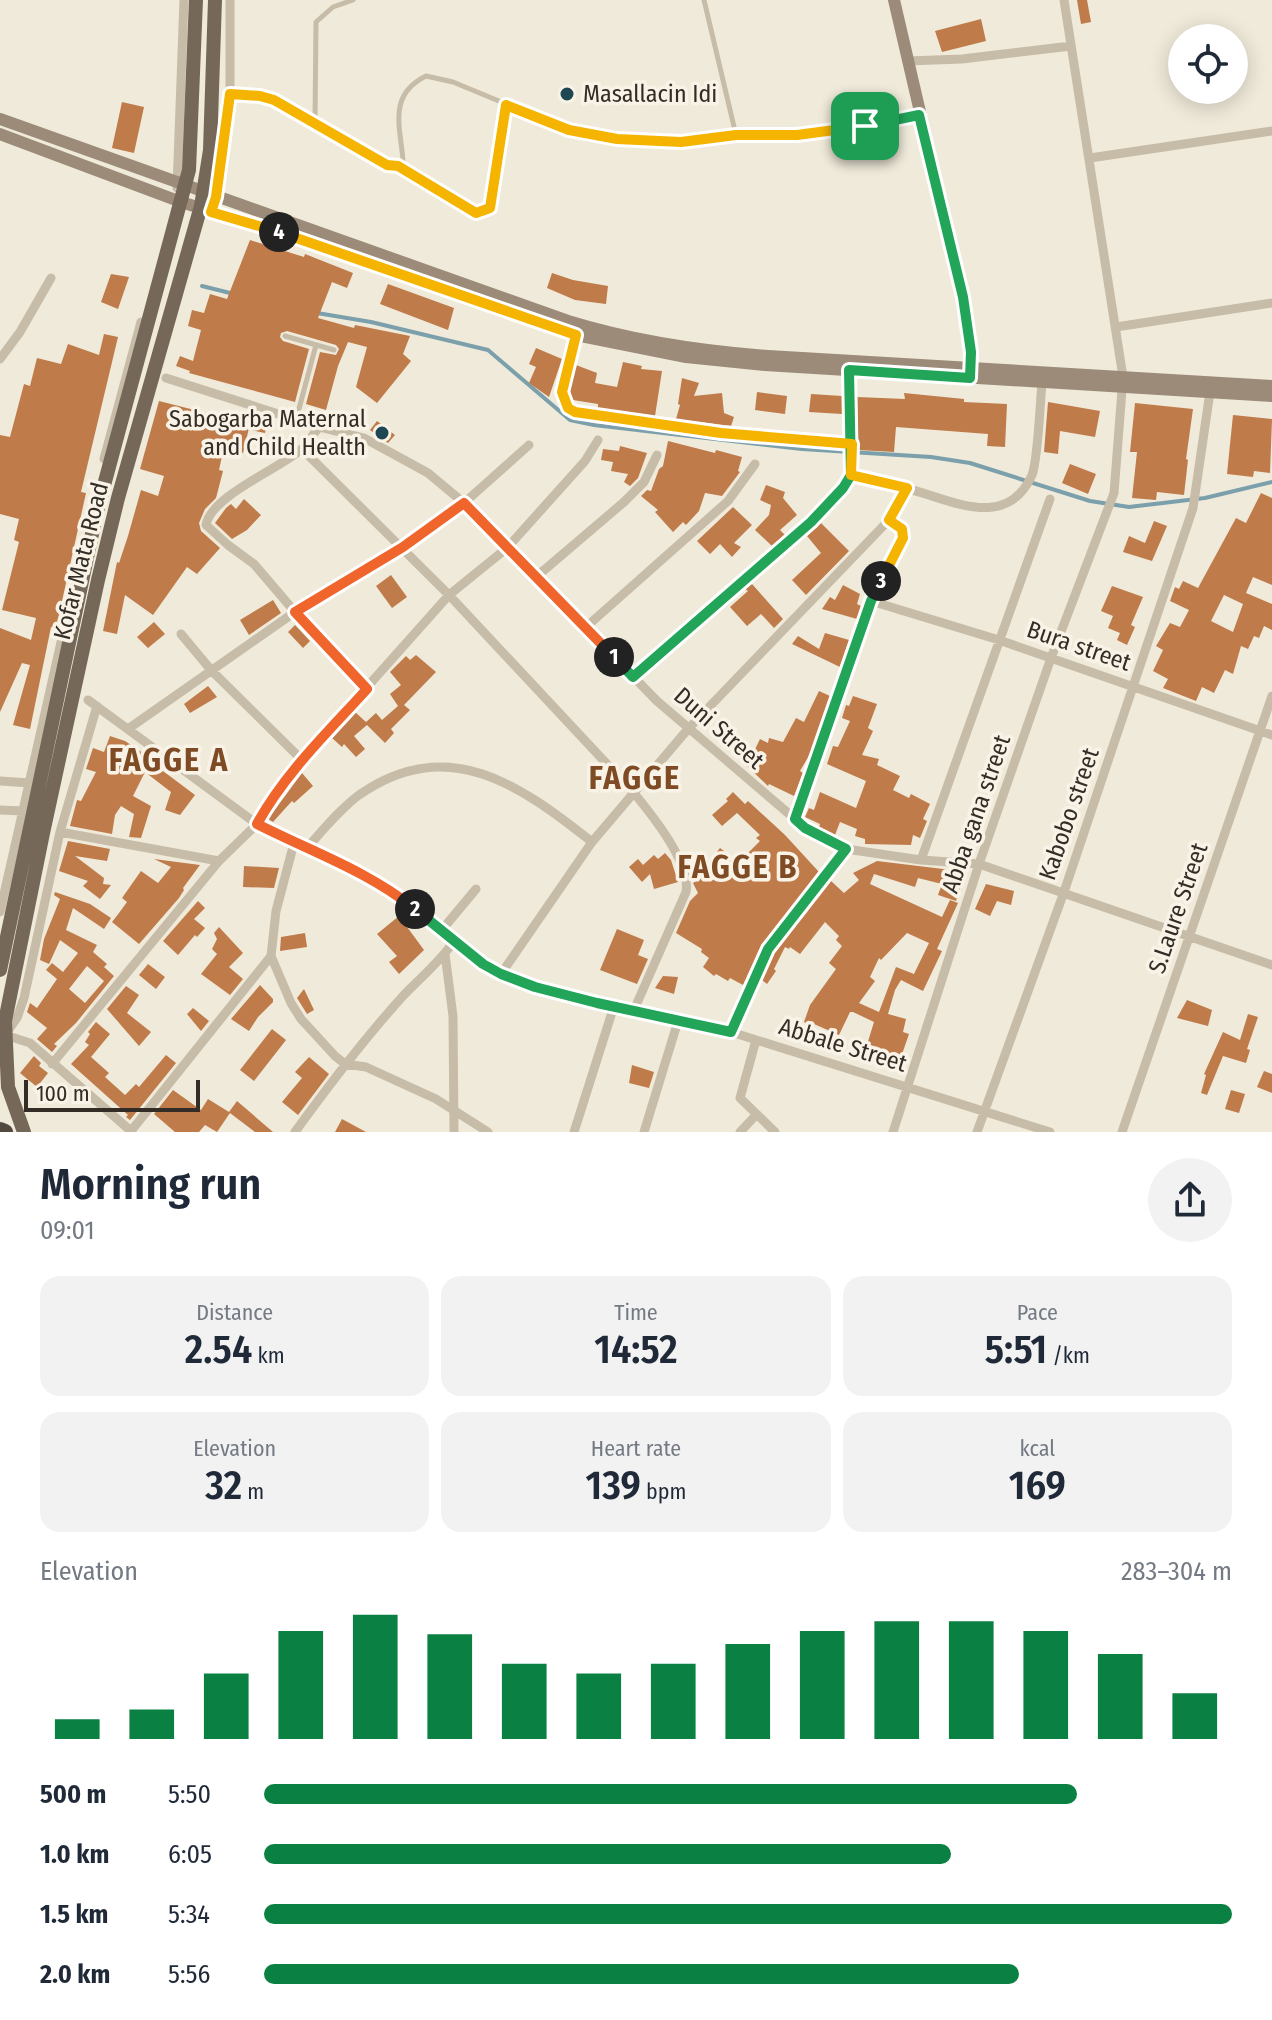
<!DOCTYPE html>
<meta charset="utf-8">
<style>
:root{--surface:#fff;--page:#f2f2f3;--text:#1f2937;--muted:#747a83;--accent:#0b8043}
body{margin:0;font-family:"Fira Sans Condensed",sans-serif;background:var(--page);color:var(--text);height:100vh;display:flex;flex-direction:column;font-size:30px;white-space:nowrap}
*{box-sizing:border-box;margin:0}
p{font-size:26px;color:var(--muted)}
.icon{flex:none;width:44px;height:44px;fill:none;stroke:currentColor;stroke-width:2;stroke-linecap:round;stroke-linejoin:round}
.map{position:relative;height:1132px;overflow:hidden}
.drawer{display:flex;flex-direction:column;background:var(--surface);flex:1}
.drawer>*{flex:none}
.controls{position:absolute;left:1168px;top:24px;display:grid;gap:16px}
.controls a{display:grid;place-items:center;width:80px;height:80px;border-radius:50%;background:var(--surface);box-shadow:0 4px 20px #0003;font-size:40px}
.scale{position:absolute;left:24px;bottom:20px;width:176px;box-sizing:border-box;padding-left:8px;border:4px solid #342d27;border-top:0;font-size:22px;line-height:28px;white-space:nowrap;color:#342d27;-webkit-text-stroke:6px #f8f3e6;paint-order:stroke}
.pin{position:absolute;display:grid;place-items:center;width:68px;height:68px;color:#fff;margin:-34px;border-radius:16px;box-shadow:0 4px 12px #0006}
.km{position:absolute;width:40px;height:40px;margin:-20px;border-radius:50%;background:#222;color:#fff;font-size:22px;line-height:40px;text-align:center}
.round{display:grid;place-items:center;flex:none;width:84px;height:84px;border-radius:42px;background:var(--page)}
.summary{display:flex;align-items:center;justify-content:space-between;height:136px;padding:0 40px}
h1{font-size:44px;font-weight:600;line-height:60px}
.metrics{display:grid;grid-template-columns:repeat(3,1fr);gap:12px;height:136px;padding:8px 40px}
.metrics div{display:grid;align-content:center;border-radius:20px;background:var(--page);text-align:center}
.metrics b{font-size:40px;font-weight:600}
.metrics small{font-size:22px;font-weight:400}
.metrics p{font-size:22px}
.chart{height:224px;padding:16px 40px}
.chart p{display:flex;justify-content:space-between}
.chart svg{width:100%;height:144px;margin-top:8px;stroke:var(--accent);stroke-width:6}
ul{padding:0 40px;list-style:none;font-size:26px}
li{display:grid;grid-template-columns:128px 96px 1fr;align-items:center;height:60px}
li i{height:20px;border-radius:10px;background:var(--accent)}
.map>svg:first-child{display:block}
</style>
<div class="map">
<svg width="1272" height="1132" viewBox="0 0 1272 1132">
<rect width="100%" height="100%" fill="#f0eada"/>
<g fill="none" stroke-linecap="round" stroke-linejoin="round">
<path stroke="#7ba0ab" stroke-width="4" d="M 202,286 L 234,294
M 317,313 L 371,322 L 488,350 L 570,420 L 594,425 L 802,449 L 931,457 L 970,463 L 1090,501 L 1129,507 L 1205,498 L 1272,482"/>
</g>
<path fill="#bf7b49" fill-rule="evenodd" d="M 1077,0 L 1087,0 L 1091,22 L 1081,24 Z
M 981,19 L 986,41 L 942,52 L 935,31 Z
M 122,102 L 144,107 L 134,153 L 112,148 Z
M 250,240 L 304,257 L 305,254 L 353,273 L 347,288 L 332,282 L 318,318 L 354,328 L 355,325 L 410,336 L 403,354 L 411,361 L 377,403 L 356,387 L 367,347 L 348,342 L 338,366 L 326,410 L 306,404 L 320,352 L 336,355 L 339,349 L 336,345 L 287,331 L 281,333 L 280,337 L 283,341 L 309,349 L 295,402 L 189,373 L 190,371 L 176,366 L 180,356 L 193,361 L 201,330 L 188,326 L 192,310 L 204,313 L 210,294 L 227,299 Z
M 552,273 L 573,280 L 608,286 L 606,304 L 575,300 L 547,288 Z
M 111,274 L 129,277 L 118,309 L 101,302 Z
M 388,284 L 454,308 L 448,330 L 380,304 Z
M 104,334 L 118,337 L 81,492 L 86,493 L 56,628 L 51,627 L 30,729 L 13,725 L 30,665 L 22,663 L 0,712 L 0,628 L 31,640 L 36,618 L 2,610 L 19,542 L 14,540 L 19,519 L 0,514 L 0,435 L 10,437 L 24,384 L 30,386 L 37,358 L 61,364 L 68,344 L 99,355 Z
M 536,348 L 562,359 L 549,397 L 529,383 L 536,367 L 529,364 Z
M 623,362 L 642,366 L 641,369 L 662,371 L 655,416 L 598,408 L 598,404 L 573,400 L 570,392 L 576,365 L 597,373 L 595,383 L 617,387 Z
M 682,378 L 699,383 L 694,396 L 722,393 L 724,413 L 734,417 L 731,426 L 676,419 L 680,405 L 678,404 Z
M 757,392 L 787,396 L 785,414 L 755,410 Z
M 904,393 L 964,399 L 964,402 L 1007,404 L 1005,447 L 987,446 L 988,434 L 896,427 L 894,452 L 858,450 L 857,397 L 905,399 Z
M 811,394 L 842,396 L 842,414 L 809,412 Z
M 159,401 L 250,424 L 243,453 L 224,447 L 219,470 L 223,471 L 216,498 L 205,509 L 199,523 L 201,531 L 220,548 L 197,574 L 187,567 L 153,615 L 125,595 L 117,634 L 103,631 L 117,562 L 119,563 L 128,536 L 141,490 L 158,496 L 164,476 L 140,469 Z
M 1048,402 L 1100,411 L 1095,437 L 1060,431 L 1058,454 L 1044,452 Z
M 1135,403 L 1193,409 L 1186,459 L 1188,460 L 1184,495 L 1157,492 L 1156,500 L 1132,498 L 1137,452 L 1130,452 Z
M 254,414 L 268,419 L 265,433 L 251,430 Z
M 1233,415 L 1272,419 L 1270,473 L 1254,471 L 1253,477 L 1227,474 Z
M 377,421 L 395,435 L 388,443 L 370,430 Z
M 668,441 L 715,453 L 716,450 L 742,457 L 738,471 L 740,472 L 722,496 L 705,493 L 699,511 L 686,525 L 683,522 L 673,532 L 655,512 L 658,510 L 641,496 L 647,490 L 651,491 L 659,469 L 663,466 Z
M 620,446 L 647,453 L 638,478 L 630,486 L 624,482 L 628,474 L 611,471 L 613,462 L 601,460 L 603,449 L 619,451 Z
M 1070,464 L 1096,474 L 1088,494 L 1062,483 Z
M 766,485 L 785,492 L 783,498 L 797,515 L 780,530 L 785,535 L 772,546 L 755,530 L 769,515 L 771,505 L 760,500 Z
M 1261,493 L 1272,498 L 1272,585 L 1253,577 L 1246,593 L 1272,604 L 1272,630 L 1264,626 L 1259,638 L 1254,636 L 1248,649 L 1241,646 L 1233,674 L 1225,670 L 1214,693 L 1202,687 L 1196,701 L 1163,688 L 1168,679 L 1153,671 L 1163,650 L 1156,646 L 1170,623 L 1180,627 L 1189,610 L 1170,601 L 1175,587 L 1179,589 L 1183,581 L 1198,588 L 1236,518 L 1246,523 ZM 1224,595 L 1243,604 L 1233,632 L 1211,621 Z
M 244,499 L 261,515 L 247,530 L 232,539 L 215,523 L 226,508 L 231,504 L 236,509 Z
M 733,507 L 752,525 L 734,543 L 741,547 L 732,557 L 720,544 L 710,554 L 697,541 Z
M 1154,521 L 1167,526 L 1152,561 L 1123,552 L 1129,536 L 1145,543 Z
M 821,523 L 849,551 L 806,595 L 792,580 L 821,553 L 807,536 Z
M 391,575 L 407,597 L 392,608 L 376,586 Z
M 752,584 L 783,619 L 774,628 L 761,614 L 747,626 L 730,607 L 748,591 L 745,589 Z
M 843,585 L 860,594 L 857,604 L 861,606 L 857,619 L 822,609 L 830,597 L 835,600 Z
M 1112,586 L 1143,597 L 1131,625 L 1135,627 L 1127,645 L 1117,640 L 1120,633 L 1108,628 L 1113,616 L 1101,611 Z
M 273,600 L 281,613 L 249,635 L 240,620 Z
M 154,622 L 165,634 L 148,648 L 137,637 Z
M 295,625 L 310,641 L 303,648 L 288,632 Z
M 825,633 L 849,640 L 840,667 L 792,644 L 798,636 L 819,649 Z
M 416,655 L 436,672 L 404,705 L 410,710 L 391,729 L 394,733 L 385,743 L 367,725 L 354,736 L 365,749 L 356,757 L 344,744 L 342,747 L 332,738 L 355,712 L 366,722 L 376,713 L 382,720 L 398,706 L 390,694 L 401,685 L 390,672 L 406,656 L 410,660 Z
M 208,686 L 217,697 L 190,713 L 184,704 Z
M 819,691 L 830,696 L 810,754 L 800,771 L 803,773 L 794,796 L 769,784 L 768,786 L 747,766 L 760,739 L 768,743 L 769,738 L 783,742 L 796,718 L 804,722 Z
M 853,696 L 877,704 L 868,728 L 873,731 L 862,755 L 879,759 L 877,765 L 900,776 L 893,790 L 909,798 L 911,794 L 930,804 L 923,819 L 927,821 L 920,838 L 913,835 L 911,845 L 865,844 L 865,839 L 855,836 L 857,829 L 840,822 L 835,835 L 819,827 L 820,824 L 805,817 L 809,808 L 814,810 L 820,792 L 856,808 L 866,781 L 827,764 L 833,746 L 838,747 L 850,721 L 842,718 L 846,705 L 849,706 Z
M 110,736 L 125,741 L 152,759 L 151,762 L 195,795 L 180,815 L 165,810 L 171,792 L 145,772 L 133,796 L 151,806 L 141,838 L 129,837 L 134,814 L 121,806 L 115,815 L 112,834 L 70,826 L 77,800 L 81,801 L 96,772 L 86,769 L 93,748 L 104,752 Z
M 302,773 L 313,786 L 294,803 L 292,801 L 273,822 L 268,819 Z
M 733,792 L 745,804 L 748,801 L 785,835 L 819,872 L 762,944 L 743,985 L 730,978 L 728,981 L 716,974 L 714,976 L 703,967 L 709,958 L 701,952 L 702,949 L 676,933 L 690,901 L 698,893 L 693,883 L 714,871 L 707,865 L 720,848 L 763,881 L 767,877 L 747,854 L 760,841 L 756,838 L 760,835 L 737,813 L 722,826 L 712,815 L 728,801 L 726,799 Z
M 68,841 L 110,849 L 107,861 L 75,856 L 104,878 L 103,884 L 111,885 L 100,899 L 83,886 L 88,881 L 59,871 Z
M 665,853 L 671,860 L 678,882 L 654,889 L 650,874 L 642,882 L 629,867 L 638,859 L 643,865 L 654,855 L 658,859 Z
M 154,859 L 200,865 L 183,888 L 184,890 L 179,898 L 139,944 L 112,922 L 119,913 L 121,914 L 119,913 L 127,902 L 122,898 L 141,871 L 158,883 L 171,867 Z
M 877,861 L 943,869 L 964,876 L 956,901 L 938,895 L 942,884 L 918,878 L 915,887 L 874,874 L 870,884 L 942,917 L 950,900 L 958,903 L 937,949 L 942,951 L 923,991 L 901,980 L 895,990 L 888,1014 L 906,1019 L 903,1032 L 909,1034 L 900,1060 L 866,1048 L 874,1022 L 853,1012 L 850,1012 L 839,1035 L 814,1024 L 813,1026 L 804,1022 L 810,1005 L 836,969 L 829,963 L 842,946 L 836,940 L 839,936 L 825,922 L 800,954 L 790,947 L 789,949 L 785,947 L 774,969 L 776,971 L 767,984 L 762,980 L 774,953 L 831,881 L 844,893 L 859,880 L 853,873 ZM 907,933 L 929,943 L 914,974 L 896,967 L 879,1012 L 859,1003 L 875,981 L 870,977 L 879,958 L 881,960 Z
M 244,866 L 279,868 L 274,888 L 243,887 Z
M 986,884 L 1014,891 L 1011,905 L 997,901 L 990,916 L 975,909 Z
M 55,892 L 90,904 L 111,918 L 104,929 L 73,908 L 66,930 L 97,945 L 93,952 L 107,964 L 104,967 L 114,976 L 76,1023 L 54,1044 L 57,1046 L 52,1052 L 37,1039 L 47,1028 L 27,1012 L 30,1003 L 37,1008 L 57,979 L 46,970 L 52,963 L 63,972 L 78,953 L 60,940 L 49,964 L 40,960 L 44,939 L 60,899 L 54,895 ZM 87,966 L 104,981 L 85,1003 L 69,989 Z
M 198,901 L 205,908 L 194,919 L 205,928 L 197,937 L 195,935 L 178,955 L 163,941 Z
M 399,916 L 424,950 L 399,974 L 389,962 L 397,956 L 377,934 Z
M 219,927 L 243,953 L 229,967 L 243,979 L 230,995 L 201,974 L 217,954 L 212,949 L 217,939 L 214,933 Z
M 617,929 L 644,940 L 638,955 L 648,959 L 637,984 L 600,970 Z
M 305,933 L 307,947 L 280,951 L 281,937 Z
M 148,964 L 165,977 L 156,989 L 139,975 Z
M 663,976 L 678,977 L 674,994 L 655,988 Z
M 260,985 L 273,999 L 273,1002 L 258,1017 L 249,1031 L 231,1019 Z
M 126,986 L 139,995 L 127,1013 L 151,1032 L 139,1046 L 107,1009 Z
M 304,989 L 314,1010 L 307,1014 L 297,998 Z
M 1187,1000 L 1212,1010 L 1208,1026 L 1177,1018 Z
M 193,1008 L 209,1021 L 201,1031 L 187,1014 Z
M 1248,1014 L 1258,1017 L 1247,1049 L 1250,1050 L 1246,1063 L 1223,1056 L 1207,1095 L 1201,1093 L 1206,1075 L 1204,1074 L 1223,1032 L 1240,1040 Z
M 96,1022 L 110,1034 L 91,1057 L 109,1073 L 105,1077 L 125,1095 L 136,1084 L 139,1087 L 166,1055 L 176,1063 L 130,1120 L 126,1117 L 128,1115 L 71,1064 L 89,1045 L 85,1042 L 90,1034 L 88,1032 Z
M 272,1029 L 286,1040 L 254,1081 L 240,1070 Z
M 34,1056 L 41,1063 L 39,1066 L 48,1073 L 37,1087 L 20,1073 Z
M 309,1057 L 329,1074 L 298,1115 L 282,1102 L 302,1078 L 295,1072 Z
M 632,1065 L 654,1072 L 649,1088 L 629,1083 Z
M 1264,1071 L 1272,1074 L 1272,1093 L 1257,1087 Z
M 173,1090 L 201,1110 L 208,1099 L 229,1112 L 237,1101 L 273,1132 L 255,1132 L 230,1113 L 217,1132 L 205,1125 L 199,1132 L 175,1132 L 154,1114 Z
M 1231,1090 L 1245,1094 L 1239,1113 L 1225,1109 Z
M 342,1119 L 366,1132 L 335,1132 Z"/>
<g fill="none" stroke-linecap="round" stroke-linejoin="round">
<path stroke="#c7bca7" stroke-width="5" d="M 704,0 L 736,135
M 231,94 L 260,96 L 274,100 L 387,165 L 394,167 L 403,160 C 400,125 388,95 426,76 L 453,82 L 569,130 L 617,139 L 681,142 L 736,135 L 797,135 L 836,131 L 919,115
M 315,121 L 316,22 L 333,7 L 353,0
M 398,166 L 476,213 L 490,208 L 506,105
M 285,336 L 334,350
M 296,420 L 316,345"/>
<path stroke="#c7bca7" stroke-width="9" d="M 907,61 L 962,59 L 1071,46
M 1090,158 L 1272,131
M 177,188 L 184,0
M 211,212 L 216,197 L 230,94 L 230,0
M 1116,327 L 1272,303
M 576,335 L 562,392 L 568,408 L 575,412 L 721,433 L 775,435 L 852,444
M 0,359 L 20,332 L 51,278
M 166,378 L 319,427 L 364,438 L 428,473 L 464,503 L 657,701 L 795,819 L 805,828 L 846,849 L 921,860 L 979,864 L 1272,965
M 319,427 C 314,433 309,441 304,447 C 284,467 211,495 206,525 L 228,545 L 254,564 L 295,612 L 367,689
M 302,449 L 449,595 L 634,793 C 652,815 691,863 686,892 L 634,1010
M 104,459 L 141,322
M 851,475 C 869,481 887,483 905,488 C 948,498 1006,533 1032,475 C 1038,460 1040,403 1042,383
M 536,577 L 624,502 L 644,482 L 657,455
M 871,601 L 999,640 L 1272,735
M 586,627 L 728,501 L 755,464
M 181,634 L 211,670 L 302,760
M 633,677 L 811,522 L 843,488 L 851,475 L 849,370
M 88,700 L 257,824 L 346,866 L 398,895 L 454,941 L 501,974 L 535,987 L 597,1003 L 731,1032 L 1050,1132
M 97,706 L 60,832 L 24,998 L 17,1018 L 5,1035 L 30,1043 L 132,1132
M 128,729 L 295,612 L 403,547 L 464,503 L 529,445
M 0,781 L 30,783
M 0,810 L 23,811
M 795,819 L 871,601 L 903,538 L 902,529 L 889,520
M 60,832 L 219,861
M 294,843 L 276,911 L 271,956 L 291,1003 L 301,1019 L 335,1056 L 345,1064 L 366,1067 L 436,1099 L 488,1132
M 307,848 C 323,830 339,810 359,795 C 448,733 520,785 592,842
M 921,860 L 1050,499
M 0,912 L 71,598
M 441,931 L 476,889
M 445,954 L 453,1016 L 454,1132
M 501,974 L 592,842 L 688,729 L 889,520 L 907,488
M 731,1032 L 768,949 L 846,849
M 756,1040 L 740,1098 L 775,1132
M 52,1064 L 219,861 L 257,824 L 267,806 L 302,760 L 449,595 L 507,548 L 585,461 L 598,440
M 131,1131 L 271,956
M 295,1132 C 329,1085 364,1039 403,996 C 420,978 440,962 454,941
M 574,1132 L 614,1006
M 644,1132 L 678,1021
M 740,1132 L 756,1115
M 893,1132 L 979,864 L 1051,658 L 1114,493 L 1123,377 L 1064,0
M 977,1132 L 1064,892 L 1193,508 L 1210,392
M 1122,1132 L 1272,696"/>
<path stroke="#9b8b78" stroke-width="12" d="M 894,0 L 963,297 L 971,352 L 971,376
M 0,119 L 568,321 C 633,341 700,351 768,356 L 1272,386
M 0,134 L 181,202 L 304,240 L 581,336 L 686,357 L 765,365 L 1272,396"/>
<path stroke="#756859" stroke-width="14" d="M 5,1021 L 8,1087 L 24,1132"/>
<path stroke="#54493e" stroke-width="16" d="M 0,1130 L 5,1132"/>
<path stroke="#756859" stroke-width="14" d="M 0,970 L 96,515 L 189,170 L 196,0
M 5,1021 L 43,833 L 98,580 L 118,498 L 201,206 L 210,150 L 215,0"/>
</g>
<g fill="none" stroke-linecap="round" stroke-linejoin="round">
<g stroke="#fff" stroke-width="16">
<path id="split-1" d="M 614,657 L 633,677 L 811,522 L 843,488 L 851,475 L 849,370 L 970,378 L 971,352 L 963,297 L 919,115 L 865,126"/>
</g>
<g stroke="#fff" stroke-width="16">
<path id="split-2" d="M 415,909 C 368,871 310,851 257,824 C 285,773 328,732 367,689 L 295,612 L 403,547 L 464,503 L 614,657"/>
</g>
<g stroke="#fff" stroke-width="16">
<path id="split-3" d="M 415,909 L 483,964 L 501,974 L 535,987 L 597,1003 L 731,1032 L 768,949 L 846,849 L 805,828 L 795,819 L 871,601 L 881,581"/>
</g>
<g stroke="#fff" stroke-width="16">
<path id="split-4" d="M 279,232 L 576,335 L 562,392 L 568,408 L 575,412 L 721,433 L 852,444 L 851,475 L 907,488 L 889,520 L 902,529 L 903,538 L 881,581"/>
</g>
<g stroke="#fff" stroke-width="16">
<path id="split-5" d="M 279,232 L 211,212 L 216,197 L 230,94 L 260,96 L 274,100 L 387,165 L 398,166 L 476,213 L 490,208 L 506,105 L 569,130 L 617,139 L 681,142 L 736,135 L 797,135 L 865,126"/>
</g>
<use href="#split-1" stroke="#22a559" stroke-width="10"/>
<use href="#split-2" stroke="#f0652b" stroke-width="10"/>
<use href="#split-3" stroke="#22a559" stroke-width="10"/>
<use href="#split-4" stroke="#f5b400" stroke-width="10"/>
<use href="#split-5" stroke="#f5b400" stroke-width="10"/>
</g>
<g fill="#1f4653" stroke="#f8f3e6" stroke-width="3">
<circle cx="567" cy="94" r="8"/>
<circle cx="382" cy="433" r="8"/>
</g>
<g text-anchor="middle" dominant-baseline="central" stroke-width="7" stroke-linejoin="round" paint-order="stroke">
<g font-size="24" fill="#342d27" stroke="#f8f3e6" text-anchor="start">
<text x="583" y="94">Masallacin Idi</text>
<text x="366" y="419" text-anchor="end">Sabogarba Maternal<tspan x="366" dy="28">and Child Health</tspan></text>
</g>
<g font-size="24" fill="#342d27" stroke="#f8f3e6">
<text transform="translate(81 561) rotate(-76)">Kofar Mata Road</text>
<text transform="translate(1079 646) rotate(19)">Bura street</text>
<text transform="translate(719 728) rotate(41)">Duni Street</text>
<text transform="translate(976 814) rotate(-71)">Abba gana street</text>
<text transform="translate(1069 814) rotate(-71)">Kabobo street</text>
<text transform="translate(1178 908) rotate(-71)">S.Laure Street</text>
<text transform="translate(843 1045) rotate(17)">Abbale Street</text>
</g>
<g font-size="32" font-weight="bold" letter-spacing="2" fill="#7e4b24" stroke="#f8f3e6">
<text x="169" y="760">FAGGE A</text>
<text x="635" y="778">FAGGE</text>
<text x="738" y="867">FAGGE B</text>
</g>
</g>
</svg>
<div class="controls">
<a><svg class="icon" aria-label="locate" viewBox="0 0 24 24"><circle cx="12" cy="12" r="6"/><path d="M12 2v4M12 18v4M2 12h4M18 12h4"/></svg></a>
</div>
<div class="scale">100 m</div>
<div class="pin" style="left:865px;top:126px;background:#1e9e55"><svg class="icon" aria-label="arrive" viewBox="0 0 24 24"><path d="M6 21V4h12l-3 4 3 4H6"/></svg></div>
<b class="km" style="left:614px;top:657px">1</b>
<b class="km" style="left:415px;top:909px">2</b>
<b class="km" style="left:881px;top:581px">3</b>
<b class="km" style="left:279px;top:232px">4</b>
</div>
<section class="drawer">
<div class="summary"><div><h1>Morning run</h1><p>09:01</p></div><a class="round"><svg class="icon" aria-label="share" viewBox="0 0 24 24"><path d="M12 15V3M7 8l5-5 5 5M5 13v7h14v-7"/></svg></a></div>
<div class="metrics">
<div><p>Distance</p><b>2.54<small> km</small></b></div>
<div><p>Time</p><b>14:52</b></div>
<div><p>Pace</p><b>5:51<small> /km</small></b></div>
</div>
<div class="metrics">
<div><p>Elevation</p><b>32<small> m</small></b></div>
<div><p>Heart rate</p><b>139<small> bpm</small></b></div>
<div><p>kcal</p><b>169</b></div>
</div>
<div class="chart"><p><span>Elevation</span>283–304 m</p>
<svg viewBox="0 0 160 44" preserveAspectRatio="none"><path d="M5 44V38M15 44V35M25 44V24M35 44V11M45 44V6M55 44V12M65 44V21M75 44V24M85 44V21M95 44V15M105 44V11M115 44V8M125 44V8M135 44V11M145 44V18M155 44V30"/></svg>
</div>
<ul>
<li><b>500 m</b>5:50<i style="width:84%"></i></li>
<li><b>1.0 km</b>6:05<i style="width:71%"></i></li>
<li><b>1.5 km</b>5:34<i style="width:100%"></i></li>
<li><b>2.0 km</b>5:56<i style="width:78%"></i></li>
</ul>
</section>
